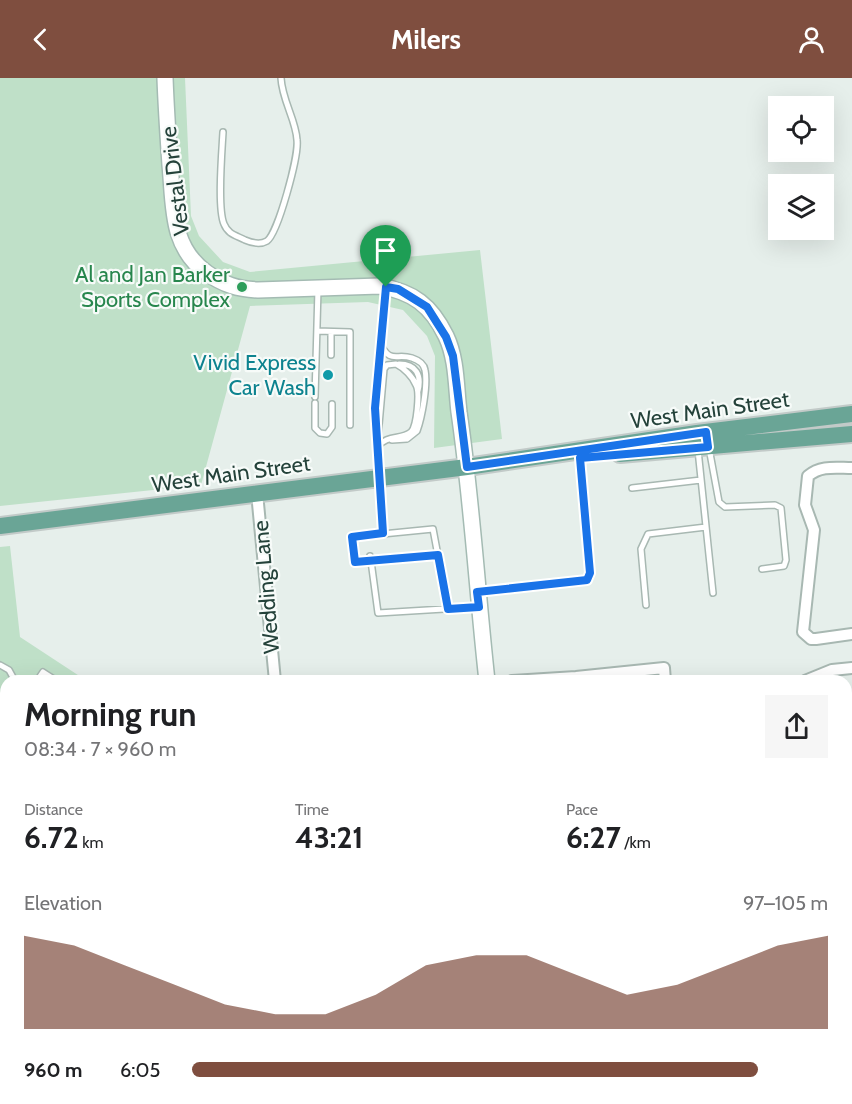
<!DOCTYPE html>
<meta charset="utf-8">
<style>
:root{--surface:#fff;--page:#f6f6f6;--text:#202124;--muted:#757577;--accent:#7f4e3f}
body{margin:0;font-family:Cabin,sans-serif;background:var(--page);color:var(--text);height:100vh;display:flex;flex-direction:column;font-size:22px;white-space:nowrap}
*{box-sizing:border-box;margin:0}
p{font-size:20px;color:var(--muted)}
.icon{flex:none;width:33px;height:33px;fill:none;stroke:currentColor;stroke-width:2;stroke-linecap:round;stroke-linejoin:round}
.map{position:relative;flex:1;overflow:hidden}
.details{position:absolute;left:0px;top:597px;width:852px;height:429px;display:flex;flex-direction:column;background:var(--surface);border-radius:18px 18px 0 0;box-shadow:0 6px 24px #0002}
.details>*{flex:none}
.buttons{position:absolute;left:768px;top:18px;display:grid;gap:12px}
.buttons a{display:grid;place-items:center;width:66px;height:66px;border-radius:0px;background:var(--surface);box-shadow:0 6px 24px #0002;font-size:30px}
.pin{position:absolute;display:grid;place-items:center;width:51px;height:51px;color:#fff;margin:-62px -26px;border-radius:50% 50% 50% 0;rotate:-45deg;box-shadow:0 0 6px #0007}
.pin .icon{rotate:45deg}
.round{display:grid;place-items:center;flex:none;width:63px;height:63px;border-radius:0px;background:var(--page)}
.overview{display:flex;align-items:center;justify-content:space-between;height:102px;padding:0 24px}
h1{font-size:33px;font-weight:700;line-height:45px}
.stats{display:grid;grid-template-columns:repeat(3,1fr);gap:9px;height:102px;padding:6px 24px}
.stats div{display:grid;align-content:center}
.stats b{font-size:30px;font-weight:700}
.stats small{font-size:16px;font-weight:400}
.stats p{font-size:16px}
.chart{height:168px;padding:12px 24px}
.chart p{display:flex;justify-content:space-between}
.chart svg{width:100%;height:108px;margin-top:6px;fill:var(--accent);opacity:.7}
ul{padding:0 24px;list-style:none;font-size:20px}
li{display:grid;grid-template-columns:96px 72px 1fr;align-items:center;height:45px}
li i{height:15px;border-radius:8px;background:var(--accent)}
header{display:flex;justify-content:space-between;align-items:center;height:78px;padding:0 24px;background:var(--accent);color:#fff;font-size:27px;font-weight:700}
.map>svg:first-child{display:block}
</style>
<header><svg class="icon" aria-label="back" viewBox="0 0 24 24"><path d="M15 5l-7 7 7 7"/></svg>Milers<svg class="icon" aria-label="person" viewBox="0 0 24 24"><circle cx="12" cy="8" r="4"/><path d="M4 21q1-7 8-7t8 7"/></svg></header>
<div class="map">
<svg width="852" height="1026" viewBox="0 0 852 1026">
<rect width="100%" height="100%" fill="#e6efeb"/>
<path fill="#bfe0c8" d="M 0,0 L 185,0 L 191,138 L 199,158 L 223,184 L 250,194 L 480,172 L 502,361 L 434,370 L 435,278 L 427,258 L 403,232 L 368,224 L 250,228 L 201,407 L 0,428 Z
M 10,468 L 20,559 L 87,603 L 6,603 L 6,1020 L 147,1020 L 148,1026 L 0,1026 L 0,469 Z"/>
<path fill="#8ec9d4" d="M 0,793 L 3,793 L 6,798 L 6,866 L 0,865 Z"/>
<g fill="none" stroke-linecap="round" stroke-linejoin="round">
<g stroke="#a8b8b2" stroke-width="8">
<path id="lane" d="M 223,54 C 222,73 217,130 224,146 C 228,156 235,157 245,162 C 252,165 260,167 267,163 C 278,155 299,78 297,62 C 296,42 282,22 281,0
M 317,253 L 350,254 L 350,347
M 381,267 C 391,286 396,275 412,280 C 418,282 424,286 425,292 C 428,307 422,339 417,353 L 407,361 L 392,362
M 331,277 L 331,254
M 396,286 C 404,290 413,299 416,307 C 420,314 417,348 411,354 C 401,362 388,356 377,369 L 384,291 L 387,287 Z
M 399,286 C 416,286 422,297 418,313
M 315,319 L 318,211
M 315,325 L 315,350 L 320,355 L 327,356 L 332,349 L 332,326
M 709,370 L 719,424 L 725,429 L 775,427 L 781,430 L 786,482 L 784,488 L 762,491
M 698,372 L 713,515
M 632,410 L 701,402
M 383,455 L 375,330 L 385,211
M 370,478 L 371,483 L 438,477
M 479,514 L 587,502 L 590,495 L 580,380
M 646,527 L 641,471 L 648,456 L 706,449
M 448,531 L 433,451 L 352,459 L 355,484 L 371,483 L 378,535 L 477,529
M 0,587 L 9,592 L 15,603
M 37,603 L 43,594 L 57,603
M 0,624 L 6,622
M 6,717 L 6,722"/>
</g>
<g stroke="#a8b8b2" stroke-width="14">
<path id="street" d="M 852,390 C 836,390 821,387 808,398 L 805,427 L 814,452 L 803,554 L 811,561 L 816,561 L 852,556
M 257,415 L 275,603
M 512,603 L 576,599 L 664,590 L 665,603
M 805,603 L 832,592 L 852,590
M 846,974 L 852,970
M 207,1020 L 212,1026
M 648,1026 L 682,1023 L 686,1020
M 829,1026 L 829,1020"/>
</g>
<g stroke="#a4bbb3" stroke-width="18">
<path id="secondary" d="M 165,0 C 166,29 168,58 170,87 C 174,128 170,169 207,195 C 224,207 238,211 258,212 L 380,208 C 413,214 431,227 446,258 C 457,281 456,309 459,334 C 472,423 477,513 487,603
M 530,1020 L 531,1026"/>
</g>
<g stroke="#c2cac8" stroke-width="20">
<path id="primary" d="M 620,376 L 852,356
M 0,448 L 467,389 L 697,355 L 852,336"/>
</g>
<use href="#lane" stroke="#fff" stroke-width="5"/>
<use href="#street" stroke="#fff" stroke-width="10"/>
<use href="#secondary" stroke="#fff" stroke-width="15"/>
<use href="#primary" stroke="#6aa596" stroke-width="16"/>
</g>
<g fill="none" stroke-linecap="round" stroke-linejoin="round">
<g stroke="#fff" stroke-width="12">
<path id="route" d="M 386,209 L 398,211 L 427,229 L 446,259 L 453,278 L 467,389 L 706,354 L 708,369 L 580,380 L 590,495 L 587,502 L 477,514 L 479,529 L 448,531 L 438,477 L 355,484 L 352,459 L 383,455 L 375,330 Z"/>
</g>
<use href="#route" stroke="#1a73e8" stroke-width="8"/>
</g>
<circle fill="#2e9e5b" stroke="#f7fbf9" stroke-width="2" cx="242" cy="209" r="6"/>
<circle fill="#0f9aa8" stroke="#f7fbf9" stroke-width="2" cx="328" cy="297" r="6"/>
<g text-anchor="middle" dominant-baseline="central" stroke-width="4.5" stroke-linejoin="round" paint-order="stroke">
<g font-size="22" fill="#24423a" stroke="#f7fbf9">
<text transform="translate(175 103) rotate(-97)">Vestal Drive</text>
<text transform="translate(710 332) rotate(-8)">West Main Street</text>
<text transform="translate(231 396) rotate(-8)">West Main Street</text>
<text transform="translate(266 509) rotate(-95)">Wedding Lane</text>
</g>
<g font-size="22" fill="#27864d" stroke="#f7fbf9" text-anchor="end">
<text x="230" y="196">Al and Jan Barker<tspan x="230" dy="25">Sports Complex</tspan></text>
</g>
<g font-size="22" fill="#0d838f" stroke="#f7fbf9" text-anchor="end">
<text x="316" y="284">Vivid Express<tspan x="316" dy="25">Car Wash</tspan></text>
</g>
</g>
</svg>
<div class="buttons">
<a><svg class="icon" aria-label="locate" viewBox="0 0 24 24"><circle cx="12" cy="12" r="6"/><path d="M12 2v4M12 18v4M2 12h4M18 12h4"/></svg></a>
<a><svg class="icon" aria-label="layers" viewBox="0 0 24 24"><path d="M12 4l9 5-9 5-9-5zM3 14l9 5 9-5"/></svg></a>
</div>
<div class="pin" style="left:386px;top:209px;background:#1e9e55"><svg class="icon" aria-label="arrive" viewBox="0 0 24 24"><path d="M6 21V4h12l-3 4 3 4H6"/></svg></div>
<section class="details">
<div class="overview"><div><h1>Morning run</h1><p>08:34 · 7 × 960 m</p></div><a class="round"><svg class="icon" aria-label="share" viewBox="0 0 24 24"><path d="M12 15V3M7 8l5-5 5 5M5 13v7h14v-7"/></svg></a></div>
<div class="stats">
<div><p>Distance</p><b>6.72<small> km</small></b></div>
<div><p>Time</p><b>43:21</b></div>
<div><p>Pace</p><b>6:27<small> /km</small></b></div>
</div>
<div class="chart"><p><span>Elevation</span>97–105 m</p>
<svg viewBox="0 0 160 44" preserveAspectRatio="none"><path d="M0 44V6L10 10L20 18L30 26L40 34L50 38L60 38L70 30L80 18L90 14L100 14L110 22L120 30L130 26L140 18L150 10L160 6V44z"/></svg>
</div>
<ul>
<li><b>960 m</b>6:05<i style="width:89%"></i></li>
</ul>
</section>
</div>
